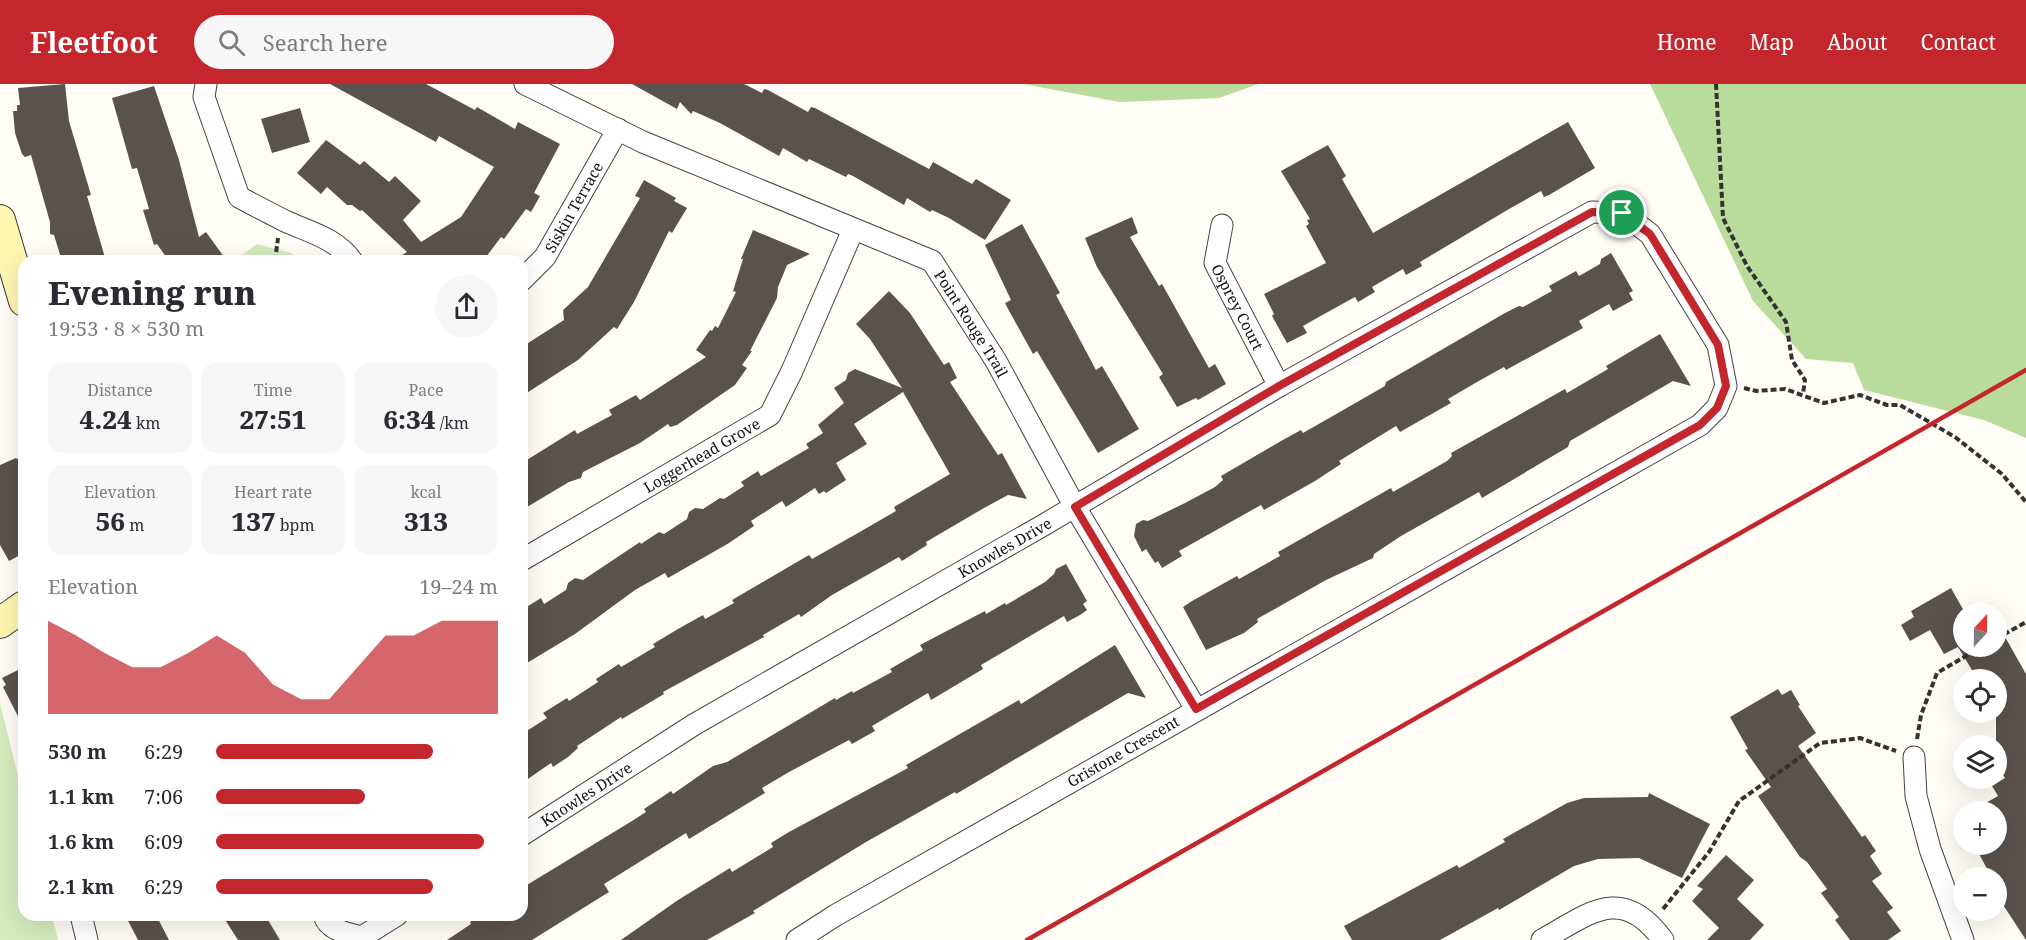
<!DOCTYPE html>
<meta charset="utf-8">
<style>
:root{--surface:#fff;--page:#f7f7f7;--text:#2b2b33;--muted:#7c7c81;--accent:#c4262e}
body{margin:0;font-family:"Noto Serif",serif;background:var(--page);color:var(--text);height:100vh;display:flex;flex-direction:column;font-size:22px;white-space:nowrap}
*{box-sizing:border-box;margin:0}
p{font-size:20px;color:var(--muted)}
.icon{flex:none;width:33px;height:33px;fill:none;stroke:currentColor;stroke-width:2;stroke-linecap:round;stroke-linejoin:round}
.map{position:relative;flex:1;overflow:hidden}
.drawer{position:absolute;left:18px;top:171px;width:510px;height:666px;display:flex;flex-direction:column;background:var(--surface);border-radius:18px;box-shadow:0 6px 24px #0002}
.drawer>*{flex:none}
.needle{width:39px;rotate:22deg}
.controls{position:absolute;left:1953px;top:519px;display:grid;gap:12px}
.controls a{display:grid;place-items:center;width:54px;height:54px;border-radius:50%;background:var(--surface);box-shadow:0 6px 24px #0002;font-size:30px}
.pin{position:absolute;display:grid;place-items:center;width:51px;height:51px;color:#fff;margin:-26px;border:3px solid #fff;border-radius:50%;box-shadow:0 2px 6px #0007}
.round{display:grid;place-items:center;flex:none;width:63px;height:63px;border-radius:32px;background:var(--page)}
.overview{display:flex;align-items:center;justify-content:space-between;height:102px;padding:0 30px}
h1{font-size:33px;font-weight:800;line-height:45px}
.stats{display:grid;grid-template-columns:repeat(3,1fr);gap:9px;height:102px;padding:6px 30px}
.stats div{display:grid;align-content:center;border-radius:15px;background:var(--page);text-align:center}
.stats b{font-size:26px;font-weight:800}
.stats small{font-size:16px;font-weight:400}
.stats p{font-size:16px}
.chart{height:168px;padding:12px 30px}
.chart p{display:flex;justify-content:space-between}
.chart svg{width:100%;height:108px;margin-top:6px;fill:var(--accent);opacity:.7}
ul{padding:0 30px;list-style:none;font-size:20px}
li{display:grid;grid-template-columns:96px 72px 1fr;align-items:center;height:45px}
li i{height:15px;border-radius:8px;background:var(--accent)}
header{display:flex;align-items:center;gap:36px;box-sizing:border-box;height:84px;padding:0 30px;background:var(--accent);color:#fff}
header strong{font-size:28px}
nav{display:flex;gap:33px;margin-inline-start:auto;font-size:21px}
.search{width:420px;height:54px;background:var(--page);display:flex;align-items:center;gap:15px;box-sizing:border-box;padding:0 21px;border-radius:33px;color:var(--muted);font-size:22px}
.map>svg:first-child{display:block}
</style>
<header>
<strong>Fleetfoot</strong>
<div class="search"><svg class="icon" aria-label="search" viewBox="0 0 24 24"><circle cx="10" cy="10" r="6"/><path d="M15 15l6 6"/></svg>Search here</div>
<nav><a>Home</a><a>Map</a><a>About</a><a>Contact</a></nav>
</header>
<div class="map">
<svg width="2026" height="856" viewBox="0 0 2026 856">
<rect width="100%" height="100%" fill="#fffdf5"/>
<path fill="#d5ebbd" d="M 257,160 L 291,169 L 304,177 L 233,177 Z
M 0,619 L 24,716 L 24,831 L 52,831 L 58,856 L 0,856 Z"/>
<path fill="#b9dc9c" d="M 1023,0 L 1258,0 L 1219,14 L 1120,18 Z
M 1650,0 L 2026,0 L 2026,354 L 1984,336 L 1864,306 L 1853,279 L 1806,275 L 1753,217 Z"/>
<path fill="#5a524d" d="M 65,0 L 69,37 L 91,111 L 87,112 L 106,177 L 62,177 L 54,151 L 50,150 L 50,138 L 31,71 L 25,73 L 22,70 L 15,49 L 13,27 L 17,27 L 17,21 L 20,21 L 18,4 Z
M 330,0 L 426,0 L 475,26 L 477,23 L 515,45 L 518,38 L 560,60 L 534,109 L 540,112 L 531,128 L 526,125 L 504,155 L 501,153 L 483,177 L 392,177 L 407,168 L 362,126 L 360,127 L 352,121 L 347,121 L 327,103 L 321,110 L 297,89 L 326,56 L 360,81 L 364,77 L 389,98 L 395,92 L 421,117 L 403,136 L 421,158 L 461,133 L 494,83 L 439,52 L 436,58 Z
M 632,0 L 744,0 L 762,9 L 764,5 L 768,6 L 808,28 L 811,23 L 815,24 L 929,85 L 933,78 L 972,100 L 976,95 L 1011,116 L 985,156 L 949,134 L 932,126 L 930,128 L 907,114 L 904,121 L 853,92 L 848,90 L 846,93 L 809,75 L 807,78 L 783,64 L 779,72 L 720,39 L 693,27 L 691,30 L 680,18 L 677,25 Z
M 154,2 L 179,76 L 199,153 L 206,148 L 227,177 L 169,177 L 157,160 L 154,161 L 143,126 L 149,125 L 137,84 L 132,85 L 112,14 Z
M 300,24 L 310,58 L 272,69 L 261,35 Z
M 1568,38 L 1595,84 L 1549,111 L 1544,113 L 1541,107 L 1509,125 L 1420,178 L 1422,182 L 1406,191 L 1403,185 L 1372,203 L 1375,208 L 1358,218 L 1355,213 L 1317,234 L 1303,242 L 1307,249 L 1287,259 L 1272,232 L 1274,230 L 1264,210 L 1326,179 L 1306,142 L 1309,140 L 1307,136 L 1310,135 L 1281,87 L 1328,61 L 1346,92 L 1342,95 L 1373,149 Z
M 644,96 L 676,114 L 674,117 L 687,124 L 672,149 L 669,147 L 634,218 L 617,245 L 614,243 L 578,276 L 522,312 L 522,263 L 564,236 L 563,226 L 588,203 L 640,114 L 635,112 Z
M 1132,133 L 1138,149 L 1130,153 L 1159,202 L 1162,200 L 1209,284 L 1215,280 L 1226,300 L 1198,316 L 1196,314 L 1177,323 L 1159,293 L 1163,290 L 1097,183 L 1085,154 Z
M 1022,140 L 1060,209 L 1056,211 L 1096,286 L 1102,282 L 1139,345 L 1098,369 L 1037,267 L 1033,270 L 1007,223 L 1005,219 L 1011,216 L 985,161 Z
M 753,146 L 810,170 L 787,181 L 778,203 L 777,214 L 750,267 L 752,267 L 742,281 L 747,284 L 735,301 L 677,341 L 670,343 L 668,340 L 640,359 L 583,388 L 581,394 L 569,398 L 522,426 L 522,379 L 575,346 L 577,350 L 612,331 L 609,326 L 636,311 L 640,316 L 706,273 L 696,266 L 710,246 L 712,247 L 715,242 L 718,244 L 736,208 L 733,207 L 743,175 L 741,175 Z
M 1611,169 L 1633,207 L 1629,209 L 1633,216 L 1613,227 L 1609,220 L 1579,237 L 1583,244 L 1506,286 L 1504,283 L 1477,298 L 1448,315 L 1451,319 L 1400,348 L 1396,342 L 1339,377 L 1341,380 L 1315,397 L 1264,426 L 1261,421 L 1179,467 L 1182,472 L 1162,484 L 1158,477 L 1155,479 L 1146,465 L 1142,468 L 1134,452 L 1136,440 L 1143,436 L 1148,437 L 1185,419 L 1215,403 L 1223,396 L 1221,392 L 1281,357 L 1301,346 L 1303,349 L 1345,325 L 1385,302 L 1386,298 L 1505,229 L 1519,222 L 1523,223 L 1552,207 L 1549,202 L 1576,187 L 1579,192 L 1600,180 L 1601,175 Z
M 889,207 L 910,229 L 944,281 L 949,278 L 957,294 L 950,298 L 998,371 L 1002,369 L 1027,415 L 1008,411 L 984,424 L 926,458 L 927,461 L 902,477 L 899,473 L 832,511 L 801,533 L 799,530 L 763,551 L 764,553 L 663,608 L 664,610 L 622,635 L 621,633 L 577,662 L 578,664 L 568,673 L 553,683 L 551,679 L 522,699 L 522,650 L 547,634 L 543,629 L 567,614 L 569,617 L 598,598 L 596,595 L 619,580 L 621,583 L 655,563 L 653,560 L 678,545 L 703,531 L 705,535 L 734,519 L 732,516 L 809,471 L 812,475 L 858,449 L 896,427 L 894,423 L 950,390 L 903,308 L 854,340 L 867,360 L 836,379 L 846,396 L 826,409 L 824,407 L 819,410 L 815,404 L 786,423 L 782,417 L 751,437 L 754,442 L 729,459 L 668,494 L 665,489 L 635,506 L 575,550 L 522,582 L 522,526 L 541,514 L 544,520 L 566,506 L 568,499 L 575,494 L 583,496 L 640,458 L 641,460 L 659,448 L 664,450 L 687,435 L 689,428 L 695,424 L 703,425 L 720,414 L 724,415 L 744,402 L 741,398 L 758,387 L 761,392 L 809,364 L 806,360 L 823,349 L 818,341 L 844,319 L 834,304 L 846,296 L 848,289 L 855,285 L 902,304 L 870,255 L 856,240 Z
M 1660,250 L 1691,302 L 1673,297 L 1570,357 L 1568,363 L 1482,414 L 1479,408 L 1401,452 L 1374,470 L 1373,474 L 1326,496 L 1257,535 L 1258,538 L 1244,549 L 1206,566 L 1183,523 L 1192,517 L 1237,492 L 1239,495 L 1280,472 L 1278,468 L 1391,404 L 1393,408 L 1447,377 L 1452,372 L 1451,369 L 1565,305 L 1567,309 L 1608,285 L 1606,282 Z
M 16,374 L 24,379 L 24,469 L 9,477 L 0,461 L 0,381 Z
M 1066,480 L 1087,517 L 1083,520 L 1087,526 L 1080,531 L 1067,538 L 1064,532 L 981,581 L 983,585 L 931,616 L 928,609 L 872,642 L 875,647 L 852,660 L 849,656 L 789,688 L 762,704 L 765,709 L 689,755 L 686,749 L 604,800 L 609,808 L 532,856 L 447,856 L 471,840 L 470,838 L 480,831 L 522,831 L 522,804 L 632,737 L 646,728 L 644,725 L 671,707 L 673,710 L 713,682 L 727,678 L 835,614 L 836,616 L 852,607 L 853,609 L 892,588 L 890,585 L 923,566 L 920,561 L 985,527 L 986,530 L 1005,519 L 1006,521 L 1045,498 L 1054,490 L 1056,485 Z
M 1951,504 L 1964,527 L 1964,559 L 1958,562 L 1996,562 L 1996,537 L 2026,590 L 2026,856 L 1996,810 L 1996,794 L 1992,794 L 1978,768 L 1996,760 L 1996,728 L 1970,728 L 1998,712 L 1992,702 L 2005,694 L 1996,680 L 1996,596 L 1978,596 L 1958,563 L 1944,570 L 1930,546 L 1910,557 L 1901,541 L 1914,533 L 1911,527 Z
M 1115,561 L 1146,614 L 1128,609 L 956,710 L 955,708 L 866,758 L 753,827 L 755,829 L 707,856 L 621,856 L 678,816 L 730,784 L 732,788 L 773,763 L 771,759 L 789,748 L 908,684 L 906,681 L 1019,616 L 1021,620 Z
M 24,583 L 24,644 L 3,603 L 6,601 L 2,594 Z
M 1778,605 L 1782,611 L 1791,606 L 1800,621 L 1798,622 L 1816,649 L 1798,662 L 1862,753 L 1865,751 L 1876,767 L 1870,772 L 1882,790 L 1872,797 L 1893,824 L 1887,828 L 1901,847 L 1888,856 L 1850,856 L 1835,836 L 1839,833 L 1821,809 L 1827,805 L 1807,778 L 1800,773 L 1758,712 L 1771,703 L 1745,666 L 1748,665 L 1730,633 Z
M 1649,709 L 1710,740 L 1682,794 L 1639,774 L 1598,775 L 1574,782 L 1499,826 L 1498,824 L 1440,856 L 1352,856 L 1344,842 L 1457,781 L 1459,784 L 1505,758 L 1503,755 L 1567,719 L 1584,714 L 1648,713 Z
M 1726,771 L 1754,796 L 1737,815 L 1764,841 L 1750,856 L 1707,856 L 1719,844 L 1692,817 L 1703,805 L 1697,802 Z
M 125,831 L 156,831 L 169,856 L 138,856 Z
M 222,831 L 265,831 L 280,856 L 238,856 Z"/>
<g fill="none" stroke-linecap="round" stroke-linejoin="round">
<g stroke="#444" stroke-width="23">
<g id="street">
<path d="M 206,0 L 204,13 L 239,113 C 254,121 269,129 285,137 C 309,148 336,154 352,177"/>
<path id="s1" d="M 525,0 L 643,58 L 932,177 L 996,277 L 1075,423 L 1196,625"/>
<path id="s2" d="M 1222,141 L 1215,179 L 1279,302"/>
<path id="s3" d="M 522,196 L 545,173 L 618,45"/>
<path id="s4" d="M 522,476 L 770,331 L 792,287 L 853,146"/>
<path d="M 1914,673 L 1916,712 L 1930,765 L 1963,856"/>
<path id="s5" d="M 522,751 L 695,640 L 1042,442 L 1279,302 L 1592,128 L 1622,129 L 1650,150 L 1718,261 L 1726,302 L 1717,324 L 1700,341 L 836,831 L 797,856"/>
<path d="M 81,831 L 87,856"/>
<path d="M 324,831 C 328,846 348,850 362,853 L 397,831"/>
<path d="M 1542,856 C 1590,829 1622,800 1663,856"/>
</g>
</g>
<g stroke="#333" stroke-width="32">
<path id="secondary" d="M 0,136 L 24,217
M 0,539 L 24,522"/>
</g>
<path stroke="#333" stroke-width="4" stroke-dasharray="6 3" stroke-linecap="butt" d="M 1716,0 L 1723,134 L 1747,182 L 1786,238 L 1792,276 L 1805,296 L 1803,310
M 275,177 L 278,154
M 1744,304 L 1756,307 L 1785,305 L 1824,319 L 1860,311 L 1887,321 L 1900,321 L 1955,353 L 2002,390 L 2026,418
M 1996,555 L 2026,538
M 1917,655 L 1921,631 L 1937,589 L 1983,562
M 1663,825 L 1709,768 L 1739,717 L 1820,659 L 1860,654 L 1896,667"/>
<use href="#street" stroke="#fff" stroke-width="21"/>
<use href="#secondary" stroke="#fff6b0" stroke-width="30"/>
<path stroke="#c4262e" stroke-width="4.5" d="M 1027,856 L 2026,286"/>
</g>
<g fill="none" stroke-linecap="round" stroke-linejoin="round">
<g stroke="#fff" stroke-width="12">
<path id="route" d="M 1592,128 L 1622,129 L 1650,150 L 1718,261 L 1726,302 L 1717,324 L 1700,341 L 1196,625 L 1075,423 L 1279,302 Z"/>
</g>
<use href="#route" stroke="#c4262e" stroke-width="8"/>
</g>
<g text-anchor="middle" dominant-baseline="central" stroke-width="6" stroke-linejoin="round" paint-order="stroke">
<g font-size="15" fill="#111" stroke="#fff">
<text stroke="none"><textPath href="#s3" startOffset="90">Siskin Terrace</textPath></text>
<text stroke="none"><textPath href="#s2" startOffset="88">Osprey Court</textPath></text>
<text stroke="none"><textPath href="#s1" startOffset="518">Point Rouge Trail</textPath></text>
<text stroke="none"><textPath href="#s4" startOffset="208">Loggerhead Grove</textPath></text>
<text stroke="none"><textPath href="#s5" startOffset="562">Knowles Drive</textPath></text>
<text transform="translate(1123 667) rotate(-30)">Gristone Crescent</text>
<text stroke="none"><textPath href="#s5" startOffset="76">Knowles Drive</textPath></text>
</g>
</g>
</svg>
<div class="controls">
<a><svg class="needle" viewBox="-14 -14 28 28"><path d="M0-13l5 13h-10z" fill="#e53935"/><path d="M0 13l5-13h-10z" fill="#7c7c81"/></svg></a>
<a><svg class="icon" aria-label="locate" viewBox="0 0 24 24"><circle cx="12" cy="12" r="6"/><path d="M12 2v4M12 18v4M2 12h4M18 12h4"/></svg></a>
<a><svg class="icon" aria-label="layers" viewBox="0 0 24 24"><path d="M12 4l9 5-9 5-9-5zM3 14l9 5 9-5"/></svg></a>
<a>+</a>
<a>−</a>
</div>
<div class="pin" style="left:1622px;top:129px;background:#1e9e55"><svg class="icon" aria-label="arrive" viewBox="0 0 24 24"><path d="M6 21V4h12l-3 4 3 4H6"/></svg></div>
<section class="drawer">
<div class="overview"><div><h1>Evening run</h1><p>19:53 · 8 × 530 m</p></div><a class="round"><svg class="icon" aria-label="share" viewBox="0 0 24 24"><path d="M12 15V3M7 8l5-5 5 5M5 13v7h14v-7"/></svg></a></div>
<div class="stats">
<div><p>Distance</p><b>4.24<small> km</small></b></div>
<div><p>Time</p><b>27:51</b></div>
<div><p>Pace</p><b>6:34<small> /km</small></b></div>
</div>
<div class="stats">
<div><p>Elevation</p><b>56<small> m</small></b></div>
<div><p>Heart rate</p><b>137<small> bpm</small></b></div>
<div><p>kcal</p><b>313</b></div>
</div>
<div class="chart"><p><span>Elevation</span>19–24 m</p>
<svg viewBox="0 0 160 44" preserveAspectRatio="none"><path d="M0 44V6L10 12L20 19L30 25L40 25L50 19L60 12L70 19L80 32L90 38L100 38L110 25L120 12L130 12L140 6L150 6L160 6V44z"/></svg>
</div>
<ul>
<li><b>530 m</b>6:29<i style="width:77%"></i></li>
<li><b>1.1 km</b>7:06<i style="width:53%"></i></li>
<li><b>1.6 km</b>6:09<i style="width:95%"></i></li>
<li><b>2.1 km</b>6:29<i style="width:77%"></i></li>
</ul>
</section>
</div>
